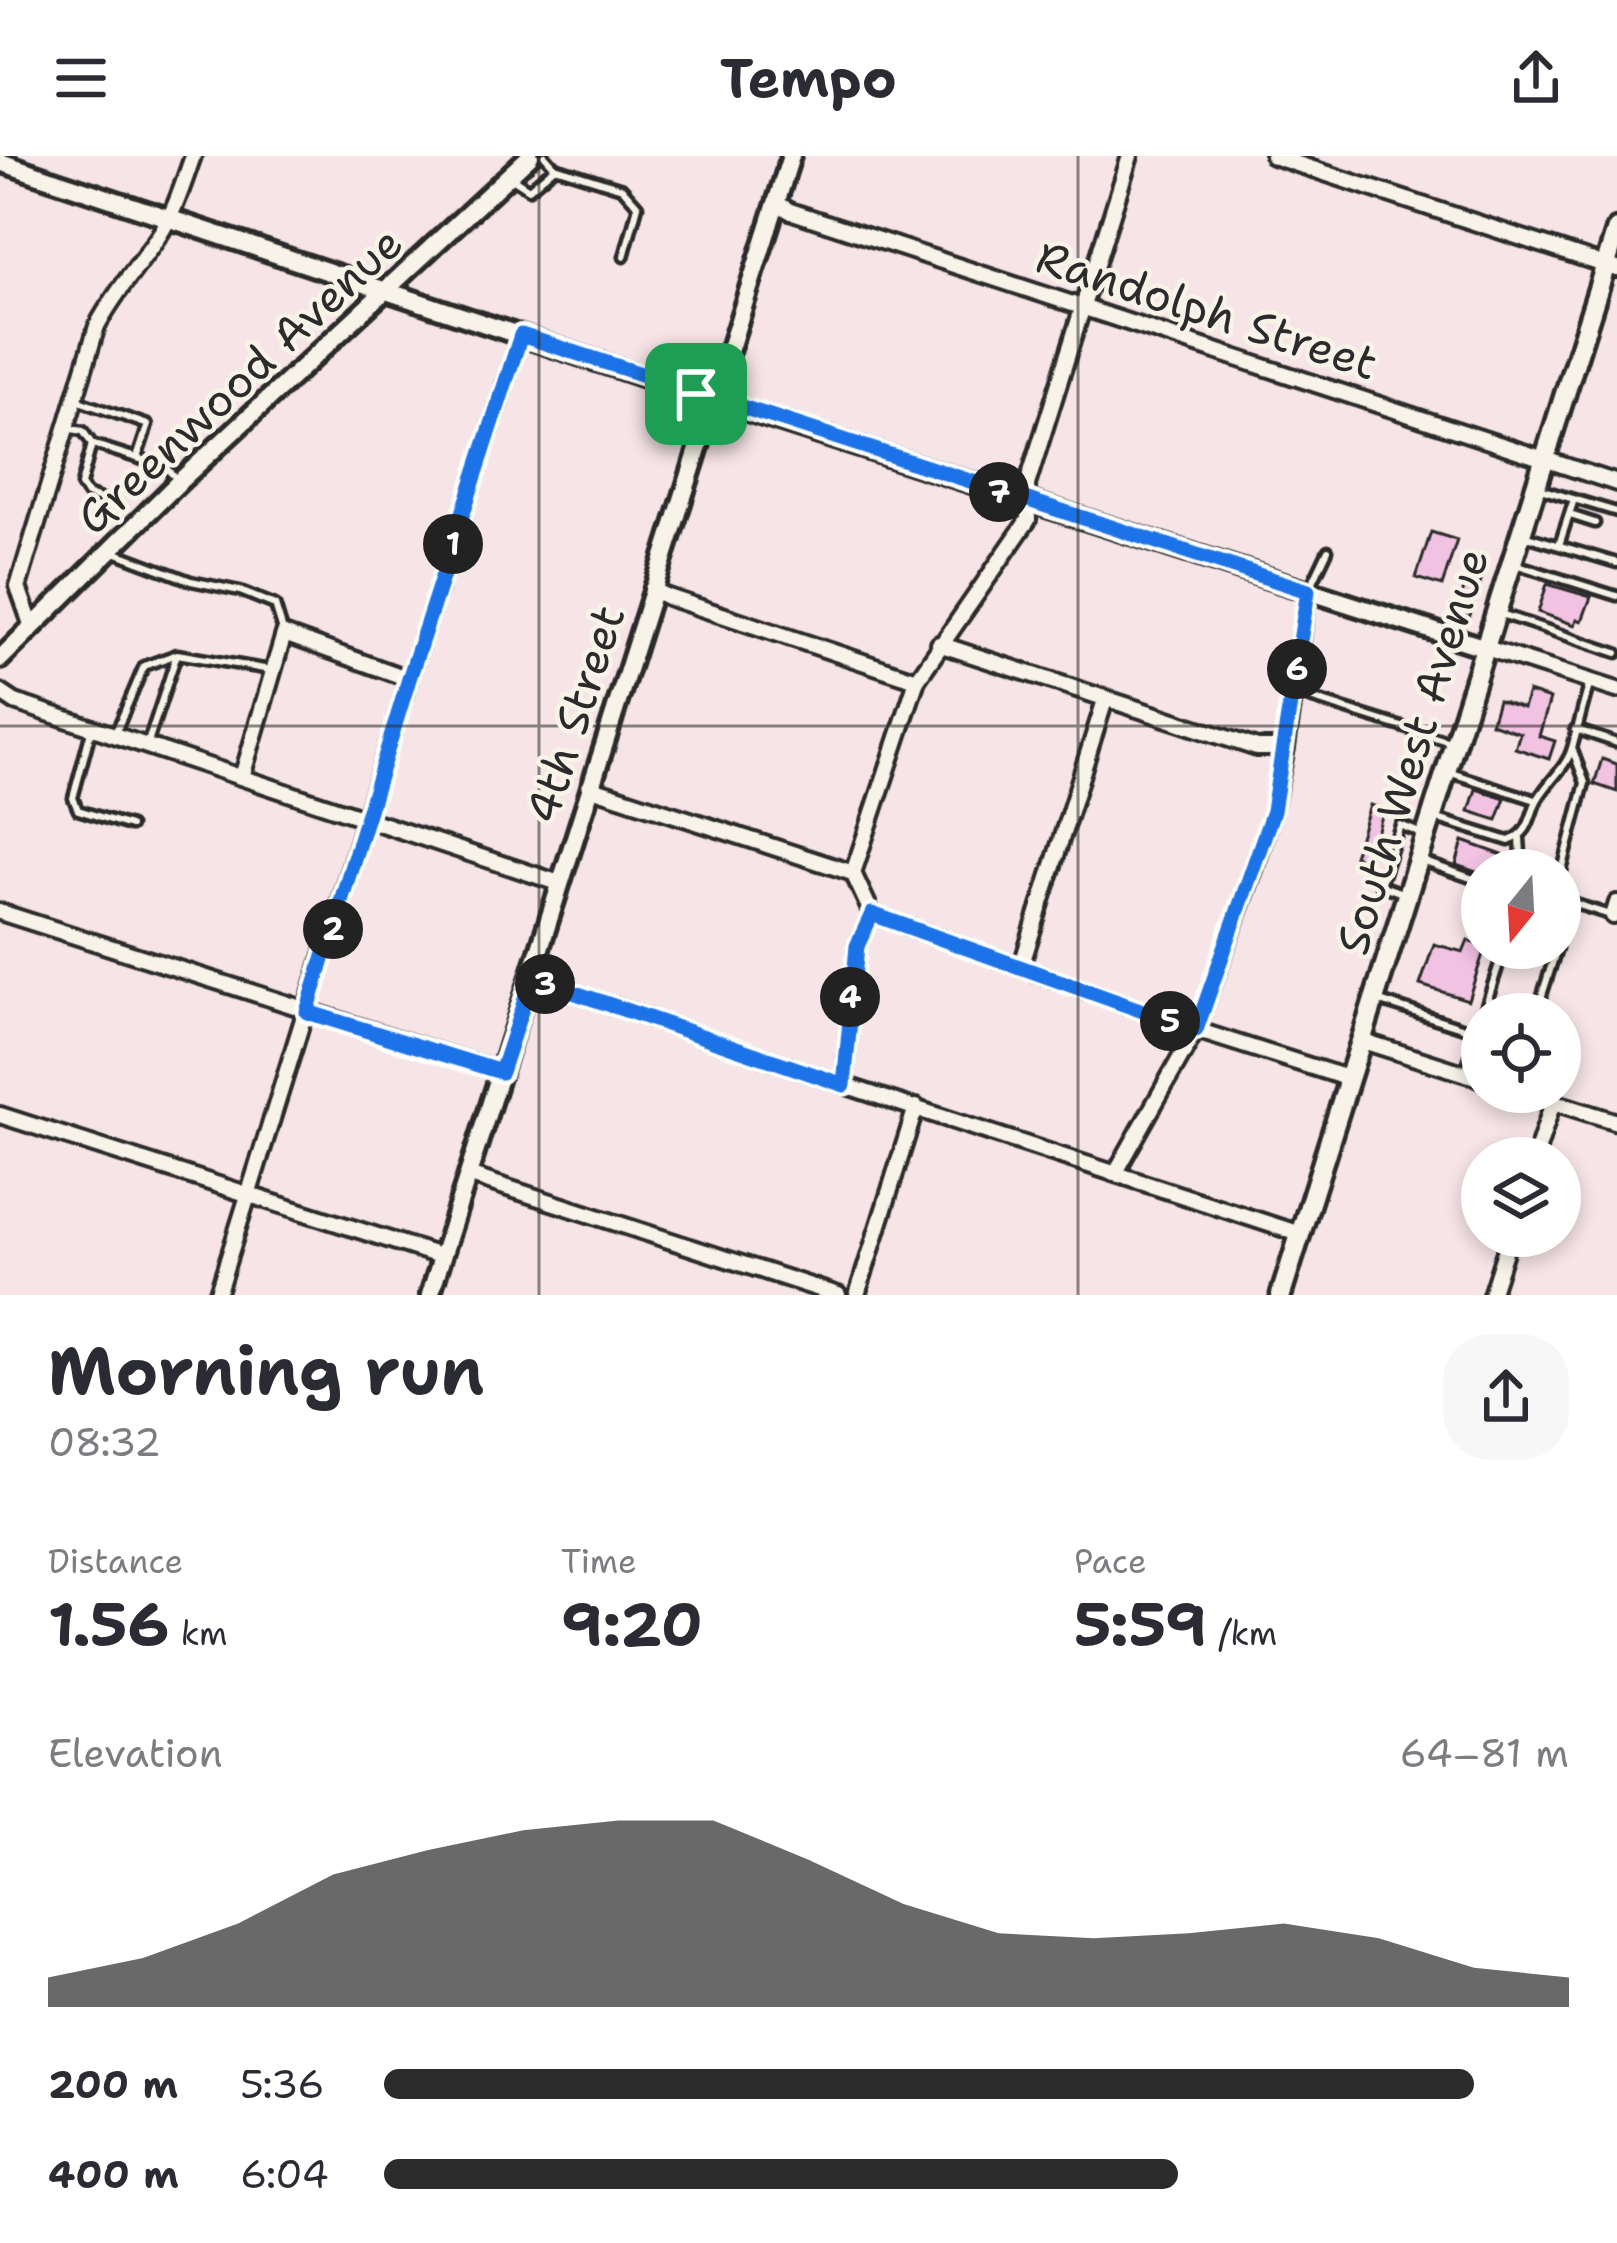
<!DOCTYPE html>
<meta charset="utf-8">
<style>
:root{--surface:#fff;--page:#f7f7f7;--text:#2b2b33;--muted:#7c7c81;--accent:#2b2b2b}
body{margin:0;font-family:"Shantell Sans",sans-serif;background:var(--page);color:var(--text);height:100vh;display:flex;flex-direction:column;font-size:45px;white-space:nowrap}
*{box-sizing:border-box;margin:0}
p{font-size:39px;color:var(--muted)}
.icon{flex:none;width:66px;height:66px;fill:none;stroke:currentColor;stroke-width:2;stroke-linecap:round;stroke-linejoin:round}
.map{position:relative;height:1139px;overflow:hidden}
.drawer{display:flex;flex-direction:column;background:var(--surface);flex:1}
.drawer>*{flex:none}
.needle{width:78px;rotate:198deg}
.buttons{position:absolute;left:1461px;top:693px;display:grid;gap:24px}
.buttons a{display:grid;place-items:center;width:120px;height:120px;border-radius:50%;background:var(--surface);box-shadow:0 6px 18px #0003;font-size:60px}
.pin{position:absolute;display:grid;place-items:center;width:102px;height:102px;color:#fff;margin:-51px;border-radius:24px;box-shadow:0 6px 18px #0006}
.km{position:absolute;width:60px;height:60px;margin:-30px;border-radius:50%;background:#222;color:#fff;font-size:33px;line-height:60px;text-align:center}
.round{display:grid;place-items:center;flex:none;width:126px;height:126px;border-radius:48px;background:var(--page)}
.headline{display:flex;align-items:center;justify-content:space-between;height:204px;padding:0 48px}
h1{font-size:66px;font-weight:700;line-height:90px}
.figures{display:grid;grid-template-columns:repeat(3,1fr);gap:18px;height:204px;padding:12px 48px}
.figures div{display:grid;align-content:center}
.figures b{font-size:60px;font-weight:700}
.figures small{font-size:33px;font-weight:400}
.figures p{font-size:33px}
.chart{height:336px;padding:24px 48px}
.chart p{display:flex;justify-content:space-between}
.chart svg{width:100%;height:216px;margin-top:12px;fill:var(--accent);opacity:.7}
ul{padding:0 48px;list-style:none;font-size:39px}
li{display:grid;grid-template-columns:192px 144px 1fr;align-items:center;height:90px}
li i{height:30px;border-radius:15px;background:var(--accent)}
header{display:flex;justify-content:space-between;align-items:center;height:156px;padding:0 48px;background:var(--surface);font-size:54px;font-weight:700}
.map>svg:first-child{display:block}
</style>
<header><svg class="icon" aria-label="menu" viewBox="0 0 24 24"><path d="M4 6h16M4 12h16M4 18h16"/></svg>Tempo<svg class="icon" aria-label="share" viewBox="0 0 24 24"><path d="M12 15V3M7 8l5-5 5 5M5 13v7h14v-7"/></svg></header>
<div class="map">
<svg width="1617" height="1139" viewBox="0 0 1617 1139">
<rect width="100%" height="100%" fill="#f6e4e6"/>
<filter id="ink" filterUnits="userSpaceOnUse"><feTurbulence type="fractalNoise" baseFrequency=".00833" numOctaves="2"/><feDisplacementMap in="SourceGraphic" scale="24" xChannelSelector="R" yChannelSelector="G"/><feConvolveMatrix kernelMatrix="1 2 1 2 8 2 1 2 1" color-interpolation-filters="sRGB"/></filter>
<g filter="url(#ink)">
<path fill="#f2c2e3" stroke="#2b2b2b" stroke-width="3" d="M 1431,376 L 1457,384 L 1442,430 L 1416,422 Z
M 1471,411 L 1484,416 L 1469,462 L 1456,457 Z
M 1547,428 L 1591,441 L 1582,465 L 1577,463 L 1575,469 L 1538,456 Z
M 1528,536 L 1550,543 L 1539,580 L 1555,585 L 1549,603 L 1515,592 L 1520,577 L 1491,567 L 1498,544 L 1523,552 Z
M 1602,603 L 1617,608 L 1617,636 L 1594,628 Z
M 1476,633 L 1505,642 L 1497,664 L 1469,655 Z
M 1370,649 L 1384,653 L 1369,705 L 1354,700 Z
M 1463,685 L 1511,702 L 1507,714 L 1482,714 L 1482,718 L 1456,709 Z
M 1468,784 L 1485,792 L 1468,844 L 1420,829 L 1434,788 L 1463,796 Z"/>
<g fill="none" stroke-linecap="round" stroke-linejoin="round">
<g stroke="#2b2b2b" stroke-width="15">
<path id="service" d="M 555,11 L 622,32 L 638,50 L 624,101
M 512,22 L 529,33 L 555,11 L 545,0
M 76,244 L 148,269 L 137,302
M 66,272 L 83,275 L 92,288
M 1540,333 L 1617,356
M 100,343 L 87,338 L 81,329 L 92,288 L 165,311 L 177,323
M 1570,359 L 1595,367
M 1523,379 L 1617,407
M 1559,389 L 1574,343
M 114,396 L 191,425 L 240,435 L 275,449 L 283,475
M 1518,409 L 1617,440
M 1310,432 L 1328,394
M 1498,457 L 1617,497
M 1297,538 L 1450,586
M 92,571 L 73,642 L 78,654 L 130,670
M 1575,573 L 1617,587
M 115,578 L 144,510 L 177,498
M 147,589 L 177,498 L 270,514
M 1448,616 L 1536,644
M 1435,662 L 1509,685 C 1528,678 1529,666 1535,649 C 1543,629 1566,614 1572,592 C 1578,572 1583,548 1590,527
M 1520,682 L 1522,714
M 1422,705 L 1482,726
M 1560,722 L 1585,627 L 1572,592
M 1560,736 L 1563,744 L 1613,760
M 1405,738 L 1380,729 L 1400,669 L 1422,678
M 1560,782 L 1561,778
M 1380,845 L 1477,876
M 1483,858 L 1500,805
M 1536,858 L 1557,792
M 1465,916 L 1482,862"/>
</g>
<g stroke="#2b2b2b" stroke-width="22">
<path id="minor" d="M 1273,0 L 1617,113
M 777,47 L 790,55 L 1617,327
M 652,433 L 668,441 L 917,524
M 32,471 L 18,431 L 97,170 C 114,137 138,111 158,81 C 175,56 183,28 193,0
M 939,488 L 1257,592 L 1286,592
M 1483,491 L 1617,534
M 0,536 L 15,546 L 559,727
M 242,621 L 284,478 L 409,523
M 589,631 L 853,717
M 0,756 L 501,916
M 872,758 L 1196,874 L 1350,923
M 1613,760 L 1617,747
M 1021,811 L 1105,544
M 532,822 L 844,929 L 1300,1078
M 1363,885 L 1482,923
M 844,929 L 857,790 L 872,758 L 853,717 L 917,524 L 1028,364 L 1027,329 L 1130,0
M 1522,936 L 1617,966
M 0,959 L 443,1101
M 1535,1002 L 1553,946
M 1116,1016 L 1196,874 L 1255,711 L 1273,655 L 1286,592 L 1308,435
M 468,1019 L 838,1139
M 217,1139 L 409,523 L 521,179
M 857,1139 L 916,951
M 1491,1139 L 1510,1080"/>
</g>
<g stroke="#2b2b2b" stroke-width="26">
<path id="tertiary" d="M 0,6 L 713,244 L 1483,491
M 0,503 L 180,325 L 530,0
M 430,1139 L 791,0"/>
</g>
<g stroke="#2b2b2b" stroke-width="27">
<path id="secondary" d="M 1281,1139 L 1617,73"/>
</g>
<use href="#service" stroke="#f7f3e8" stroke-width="6"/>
<use href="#minor" stroke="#f7f3e8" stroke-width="14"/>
<use href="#tertiary" stroke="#f7f3e8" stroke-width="16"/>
<use href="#secondary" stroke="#f7f3e8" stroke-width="18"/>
</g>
</g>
<g fill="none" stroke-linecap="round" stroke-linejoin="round" filter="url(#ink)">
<g stroke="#fff" stroke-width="24">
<path id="route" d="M 521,179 L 1308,435 L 1273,655 L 1196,874 L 872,758 L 857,790 L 844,929 L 532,822 L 501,916 L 307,856 L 409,523 Z"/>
</g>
<use href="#route" stroke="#1a73e8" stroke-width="15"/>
</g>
<path fill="none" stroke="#2b2b2b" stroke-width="3" stroke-opacity="0.55" d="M 539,0 L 539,1139M 1078,0 L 1078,1139M 0,570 L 1617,570"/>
<g text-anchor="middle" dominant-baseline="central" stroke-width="9" stroke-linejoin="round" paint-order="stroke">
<g font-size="45" fill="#2b2b2b" stroke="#f7f3e8">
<text transform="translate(1207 154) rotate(18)">Randolph Street</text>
<text transform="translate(239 224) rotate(-43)">Greenwood Avenue</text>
<text transform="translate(575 558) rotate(-72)">4th Street</text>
<text transform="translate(1412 595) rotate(-73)">South West Avenue</text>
</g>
</g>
</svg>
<div class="buttons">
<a><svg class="needle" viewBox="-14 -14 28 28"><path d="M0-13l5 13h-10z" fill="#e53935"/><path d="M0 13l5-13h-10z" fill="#7c7c81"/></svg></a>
<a><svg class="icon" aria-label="locate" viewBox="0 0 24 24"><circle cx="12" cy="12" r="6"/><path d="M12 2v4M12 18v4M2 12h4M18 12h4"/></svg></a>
<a><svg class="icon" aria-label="layers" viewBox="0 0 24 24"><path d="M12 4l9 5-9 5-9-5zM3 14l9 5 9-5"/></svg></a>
</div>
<div class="pin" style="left:696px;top:238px;background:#1e9e55"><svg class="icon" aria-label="arrive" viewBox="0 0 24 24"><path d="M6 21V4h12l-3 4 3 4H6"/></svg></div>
<b class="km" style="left:453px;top:388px">1</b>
<b class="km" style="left:333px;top:773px">2</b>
<b class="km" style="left:545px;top:828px">3</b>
<b class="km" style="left:850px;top:841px">4</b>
<b class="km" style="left:1170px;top:865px">5</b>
<b class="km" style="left:1297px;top:513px">6</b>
<b class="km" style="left:999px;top:336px">7</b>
</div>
<section class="drawer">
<div class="headline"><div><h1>Morning run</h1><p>08:32</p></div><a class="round"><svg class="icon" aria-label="share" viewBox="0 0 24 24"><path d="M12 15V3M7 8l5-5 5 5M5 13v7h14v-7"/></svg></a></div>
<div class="figures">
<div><p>Distance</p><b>1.56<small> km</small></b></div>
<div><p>Time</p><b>9:20</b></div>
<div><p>Pace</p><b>5:59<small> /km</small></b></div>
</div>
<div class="chart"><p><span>Elevation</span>64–81 m</p>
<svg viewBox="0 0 160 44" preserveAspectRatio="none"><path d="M0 44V38L10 34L20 27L30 17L40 12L50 8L60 6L70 6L80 14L90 23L100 29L110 30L120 29L130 27L140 30L150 36L160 38V44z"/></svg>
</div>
<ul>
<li><b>200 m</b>5:36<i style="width:92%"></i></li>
<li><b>400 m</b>6:04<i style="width:67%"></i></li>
</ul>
</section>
